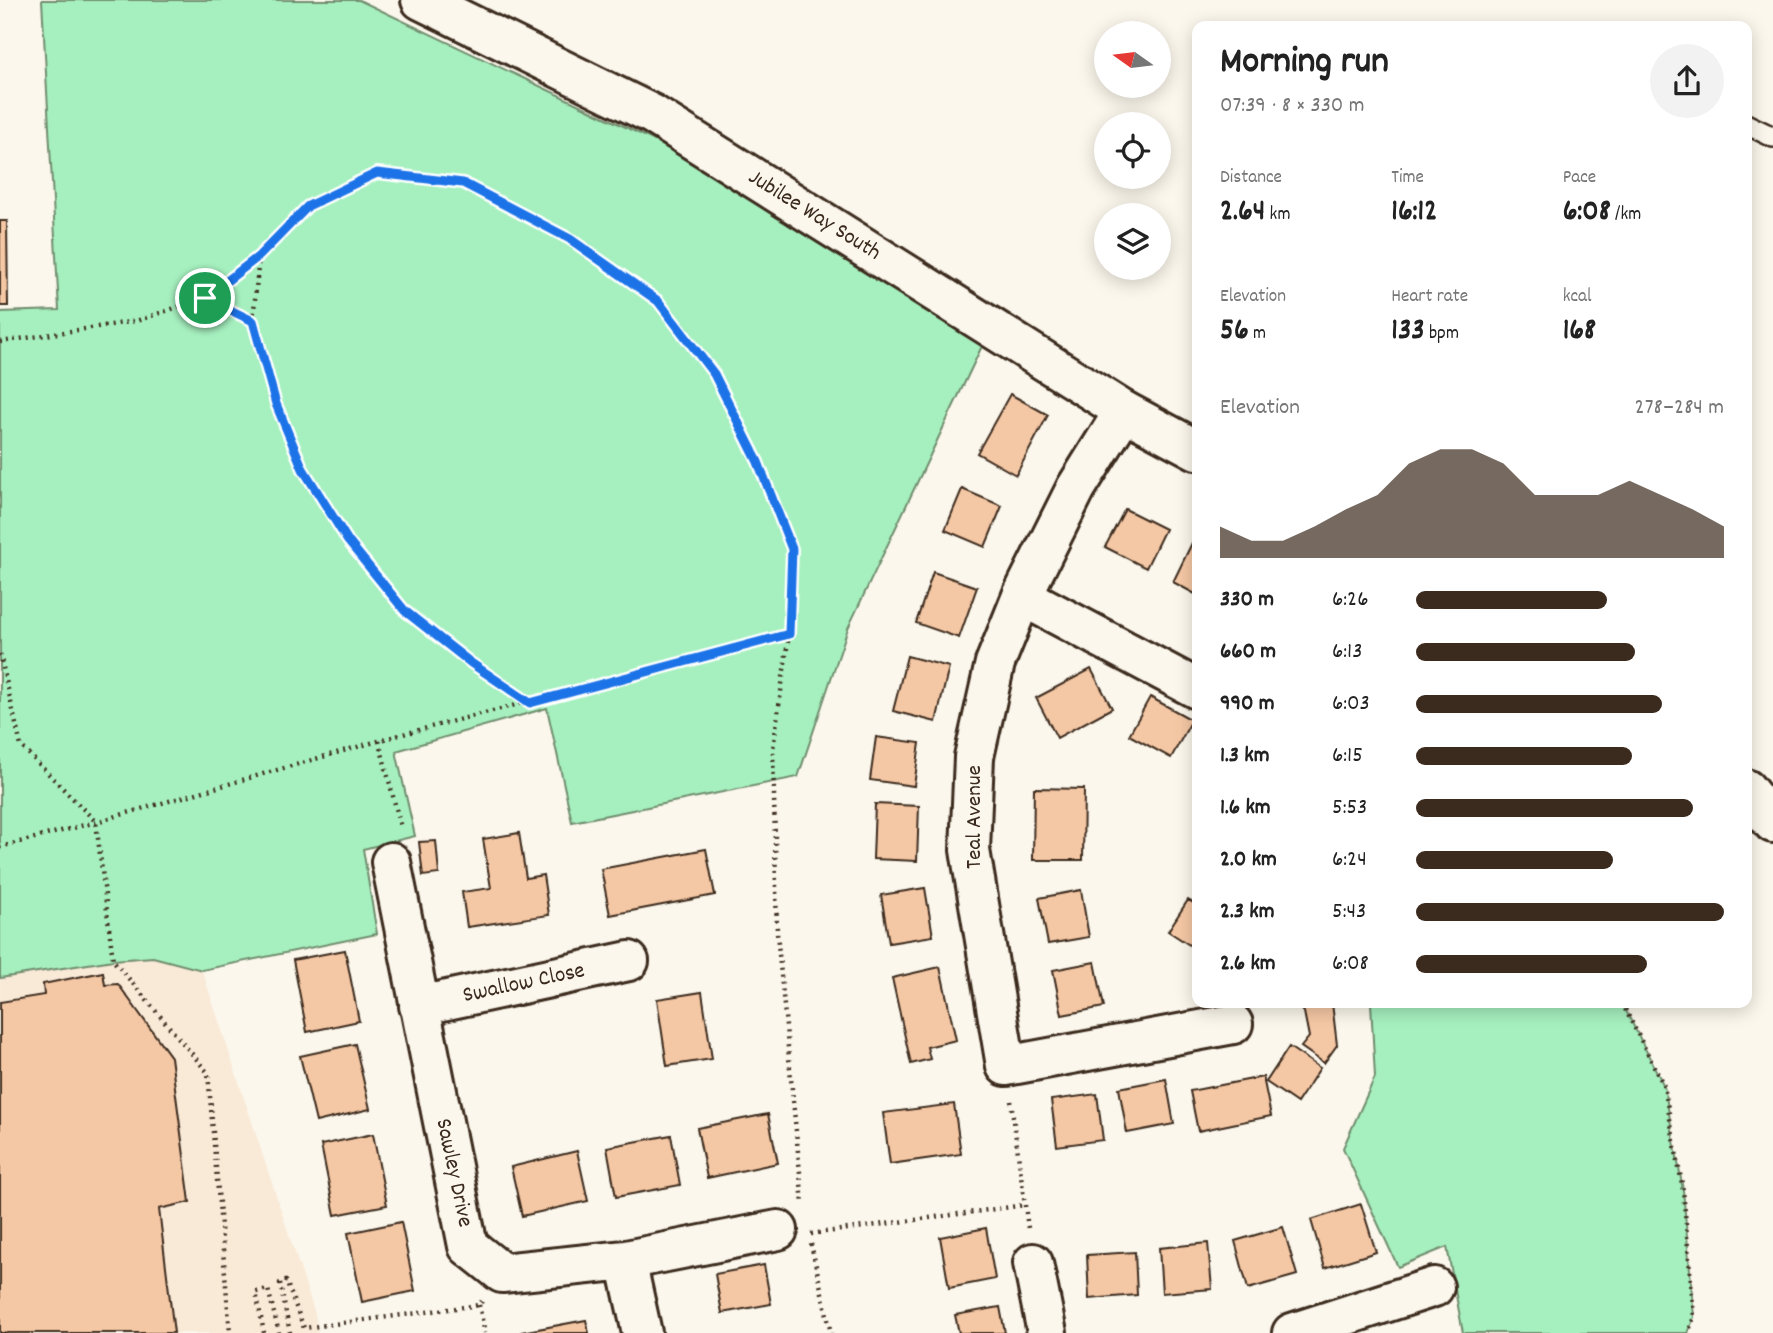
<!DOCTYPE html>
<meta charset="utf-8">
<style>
:root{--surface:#fff;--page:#f2f2f2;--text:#222;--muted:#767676;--accent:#3b2a1e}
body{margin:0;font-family:Dekko,sans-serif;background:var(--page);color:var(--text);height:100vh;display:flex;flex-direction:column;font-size:26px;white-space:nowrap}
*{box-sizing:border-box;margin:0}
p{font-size:23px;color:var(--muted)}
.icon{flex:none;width:38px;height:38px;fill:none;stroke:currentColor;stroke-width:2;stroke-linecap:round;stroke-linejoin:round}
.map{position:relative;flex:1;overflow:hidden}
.side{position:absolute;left:1192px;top:21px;width:560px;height:987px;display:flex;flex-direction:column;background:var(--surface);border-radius:14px;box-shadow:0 4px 18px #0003}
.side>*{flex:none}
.needle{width:46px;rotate:284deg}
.fabs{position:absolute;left:1094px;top:21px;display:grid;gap:14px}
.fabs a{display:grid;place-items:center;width:77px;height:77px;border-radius:50%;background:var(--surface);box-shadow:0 4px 18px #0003;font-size:35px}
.pin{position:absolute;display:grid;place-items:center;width:60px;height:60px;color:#fff;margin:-30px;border:4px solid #fff;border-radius:50%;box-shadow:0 2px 7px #0007}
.round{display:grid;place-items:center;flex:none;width:74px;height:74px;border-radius:37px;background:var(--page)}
.head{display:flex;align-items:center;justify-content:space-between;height:119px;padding:0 28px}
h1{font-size:38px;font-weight:700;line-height:52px}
.stats{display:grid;grid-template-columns:repeat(3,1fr);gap:10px;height:119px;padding:7px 28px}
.stats div{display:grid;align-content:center}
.stats b{font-size:30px;font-weight:700}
.stats small{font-size:19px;font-weight:400}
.stats p{font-size:19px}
.chart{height:196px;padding:14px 28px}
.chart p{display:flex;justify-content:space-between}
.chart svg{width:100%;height:126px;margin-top:7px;fill:var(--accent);opacity:.7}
ul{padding:0 28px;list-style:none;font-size:23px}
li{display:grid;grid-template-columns:112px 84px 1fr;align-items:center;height:52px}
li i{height:18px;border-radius:9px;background:var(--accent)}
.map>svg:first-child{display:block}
</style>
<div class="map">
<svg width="1773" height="1333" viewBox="0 0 1773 1333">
<rect width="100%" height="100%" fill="#fbf7ec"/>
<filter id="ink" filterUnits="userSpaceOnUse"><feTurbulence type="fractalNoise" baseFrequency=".0143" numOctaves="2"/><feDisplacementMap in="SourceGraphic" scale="14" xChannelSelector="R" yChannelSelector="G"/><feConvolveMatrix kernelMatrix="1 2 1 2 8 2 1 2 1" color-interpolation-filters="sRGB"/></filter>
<g filter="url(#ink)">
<path fill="#f9e9d7" d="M 153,957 L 202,970 L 315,1314 L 318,1333 L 0,1333 L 0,978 L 113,960 Z"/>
<path fill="#a6f0bf" stroke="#708d6e" stroke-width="2" d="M 42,0 L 359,0 L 657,142 L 982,346 L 848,628 L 798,777 L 572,822 L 547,708 L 396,751 L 415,836 L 363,849 L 377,934 L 202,970 L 153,957 L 113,960 L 0,978 L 0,312 L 59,310 Z
M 1371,1003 L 1622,1003 L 1664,1086 L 1683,1190 L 1694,1317 L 1688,1333 L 1463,1333 L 1447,1247 L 1398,1267 L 1343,1148 L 1375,1077 Z"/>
<path fill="#f5c8a5" stroke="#3b2a1e" stroke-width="2" d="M 0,221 L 7,221 L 8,306 L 0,306 Z
M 1010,394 L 1048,415 L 1016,475 L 977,453 Z
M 962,489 L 1002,506 L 985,547 L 945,530 Z
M 1125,509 L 1165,529 L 1146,568 L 1105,547 Z
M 1192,543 L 1197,546 L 1197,595 L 1173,582 Z
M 933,572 L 977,587 L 959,638 L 916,623 Z
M 907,656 L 949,667 L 936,722 L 893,711 Z
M 1091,669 L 1112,708 L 1057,738 L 1036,698 Z
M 1150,697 L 1192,720 L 1171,758 L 1129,735 Z
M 876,737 L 920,743 L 914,786 L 870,780 Z
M 1034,788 L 1084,789 L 1083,860 L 1033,860 Z
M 875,804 L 919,806 L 917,861 L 873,859 Z
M 519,833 L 526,878 L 543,875 L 549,915 L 467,927 L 462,892 L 491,888 L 483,839 Z
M 436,841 L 439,874 L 423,876 L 419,842 Z
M 706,849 L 715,895 L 610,915 L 601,869 Z
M 925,888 L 933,936 L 889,943 L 881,895 Z
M 1081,890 L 1089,937 L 1048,944 L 1039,898 Z
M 1188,900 L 1197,905 L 1197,950 L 1168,931 Z
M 345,950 L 359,1021 L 307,1032 L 293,960 Z
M 1095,962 L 1104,1007 L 1062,1015 L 1053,970 Z
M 940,967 L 956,1040 L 927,1047 L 930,1059 L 911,1064 L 892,978 Z
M 103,972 L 105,985 L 118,984 L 171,1057 L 190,1202 L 159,1209 L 174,1333 L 0,1333 L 0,1002 L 44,995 L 43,984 Z
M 702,992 L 712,1059 L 667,1066 L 657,999 Z
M 1293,1003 L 1332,1003 L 1337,1045 L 1324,1063 L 1301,1047 L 1309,1037 L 1304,1012 Z
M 355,1044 L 370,1109 L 316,1122 L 300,1056 Z
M 1289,1047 L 1320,1068 L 1297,1103 L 1266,1082 Z
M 1263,1077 L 1271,1116 L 1198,1131 L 1190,1091 Z
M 1166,1079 L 1174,1124 L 1127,1133 L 1119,1088 Z
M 1097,1094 L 1103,1140 L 1057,1146 L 1051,1100 Z
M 954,1104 L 961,1154 L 890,1164 L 883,1113 Z
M 768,1114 L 778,1163 L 707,1178 L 697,1128 Z
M 373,1134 L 387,1205 L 335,1215 L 321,1145 Z
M 671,1135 L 680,1185 L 616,1197 L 607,1147 Z
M 577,1151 L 588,1201 L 522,1216 L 511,1167 Z
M 1361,1204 L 1376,1252 L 1325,1268 L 1311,1220 Z
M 401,1222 L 415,1291 L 362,1302 L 348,1233 Z
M 1283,1227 L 1297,1275 L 1248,1289 L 1235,1241 Z
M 986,1228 L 995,1279 L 949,1288 L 940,1237 Z
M 1208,1243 L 1212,1289 L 1162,1293 L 1159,1248 Z
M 1135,1252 L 1137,1295 L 1089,1299 L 1087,1255 Z
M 764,1265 L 771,1304 L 722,1313 L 715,1274 Z
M 1000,1307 L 1005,1333 L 959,1333 L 955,1315 Z
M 586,1320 L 589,1333 L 523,1333 L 522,1332 Z"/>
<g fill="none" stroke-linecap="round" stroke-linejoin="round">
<g stroke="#3b2a1e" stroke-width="24">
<path id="service" d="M 1746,124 L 1773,137"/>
</g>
<g stroke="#3b2a1e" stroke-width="44">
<path id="minor" d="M 1124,411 L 1076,488 L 1022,596 L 995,663 L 974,757 L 970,850 L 1006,1066 L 1233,1024
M 1022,596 L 1197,689
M 391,862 L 468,1246 L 502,1273 L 626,1260 L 642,1333
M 419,1006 L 629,961
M 626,1260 L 778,1230
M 1033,1263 L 1047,1333
M 1292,1333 L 1434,1287"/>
</g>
<g stroke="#3b2a1e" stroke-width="44">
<path id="tertiary" d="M 421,0 L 652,114 L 1124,411 L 1197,450
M 1746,789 L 1773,823"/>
</g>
<path stroke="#3b2a1e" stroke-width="4.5" stroke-dasharray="2 5" stroke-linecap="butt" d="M 259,256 L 253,321 L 276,404 L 303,469 L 348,541 L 405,611 L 471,663 L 530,702
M 205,298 L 253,321
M 0,342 L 136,321 L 205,298 L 259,256 L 308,206 L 377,173 L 463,183 L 570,239 L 658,301 L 714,374 L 758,462 L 792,549 L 789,634 L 392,737 L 96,822 L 0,847
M 789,634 L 773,749 L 777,933 L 803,1204
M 0,654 L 21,746 L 96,822 L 113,960 L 208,1073 L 230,1333
M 379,741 L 401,828
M 1622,1003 L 1664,1086 L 1683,1190 L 1694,1317 L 1688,1333
M 1011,1101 L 1028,1228
M 811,1234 L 1025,1205
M 811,1244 L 831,1333
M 479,1305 L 485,1333
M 264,1333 L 256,1292 L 268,1289 L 279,1333
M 290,1333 L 280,1283 L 286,1281 L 304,1328 L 479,1305 L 482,1301"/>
<use href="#service" stroke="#fbf7ec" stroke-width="19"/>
<use href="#minor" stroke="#fbf7ec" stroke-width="38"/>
<use href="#tertiary" stroke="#fbf7ec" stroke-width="38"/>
</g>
</g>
<g fill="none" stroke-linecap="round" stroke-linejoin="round" filter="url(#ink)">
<g stroke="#fff" stroke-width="14">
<path id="route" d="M 377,173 L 463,183 L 570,239 L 658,301 L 714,374 L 758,462 L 792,549 L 789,634 L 530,703 L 471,663 L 405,611 L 348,541 L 303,469 L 276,404 L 253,321 L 205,298 L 259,256 L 308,206 Z"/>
</g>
<use href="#route" stroke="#1a73e8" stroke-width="9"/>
</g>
<g text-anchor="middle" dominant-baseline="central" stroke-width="5" stroke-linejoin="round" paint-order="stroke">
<g font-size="23" fill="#3b2a1e" stroke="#fbf7ec">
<text transform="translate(814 216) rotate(32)">Jubilee Way South</text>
<text transform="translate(975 817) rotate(-90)">Teal Avenue</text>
<text transform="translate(524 984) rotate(-12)">Swallow Close</text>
<text transform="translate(453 1173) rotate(78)">Sawley Drive</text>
</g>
</g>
</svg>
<div class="fabs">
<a><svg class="needle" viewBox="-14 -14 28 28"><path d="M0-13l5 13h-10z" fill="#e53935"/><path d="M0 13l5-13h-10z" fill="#767676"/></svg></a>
<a><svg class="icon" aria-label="locate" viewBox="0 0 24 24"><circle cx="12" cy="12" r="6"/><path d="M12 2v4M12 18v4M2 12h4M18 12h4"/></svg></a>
<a><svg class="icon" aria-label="layers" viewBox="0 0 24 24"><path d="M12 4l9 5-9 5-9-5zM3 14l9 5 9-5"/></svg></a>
</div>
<div class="pin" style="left:205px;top:298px;background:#1e9e55"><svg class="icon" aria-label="arrive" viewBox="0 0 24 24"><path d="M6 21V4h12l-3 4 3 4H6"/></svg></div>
<section class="side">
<div class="head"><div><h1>Morning run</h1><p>07:39 · 8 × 330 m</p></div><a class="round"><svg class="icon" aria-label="share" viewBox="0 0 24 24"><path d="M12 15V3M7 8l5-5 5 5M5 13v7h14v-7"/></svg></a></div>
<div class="stats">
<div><p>Distance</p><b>2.64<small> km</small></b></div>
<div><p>Time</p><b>16:12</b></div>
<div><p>Pace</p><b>6:08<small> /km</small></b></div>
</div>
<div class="stats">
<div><p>Elevation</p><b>56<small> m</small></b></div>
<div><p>Heart rate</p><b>133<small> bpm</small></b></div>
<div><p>kcal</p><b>168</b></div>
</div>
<div class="chart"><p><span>Elevation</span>278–284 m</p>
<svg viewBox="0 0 160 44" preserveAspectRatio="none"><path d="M0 44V33L10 38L20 38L30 33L40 27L50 22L60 11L70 6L80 6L90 11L100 22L110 22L120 22L130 17L140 22L150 27L160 33V44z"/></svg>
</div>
<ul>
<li><b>330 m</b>6:26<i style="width:62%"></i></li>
<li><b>660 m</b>6:13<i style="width:71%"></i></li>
<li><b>990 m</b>6:03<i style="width:80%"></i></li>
<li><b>1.3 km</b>6:15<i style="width:70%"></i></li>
<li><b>1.6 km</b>5:53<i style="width:90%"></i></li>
<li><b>2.0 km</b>6:24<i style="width:64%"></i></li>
<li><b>2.3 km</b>5:43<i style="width:100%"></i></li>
<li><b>2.6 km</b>6:08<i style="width:75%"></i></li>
</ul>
</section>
</div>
